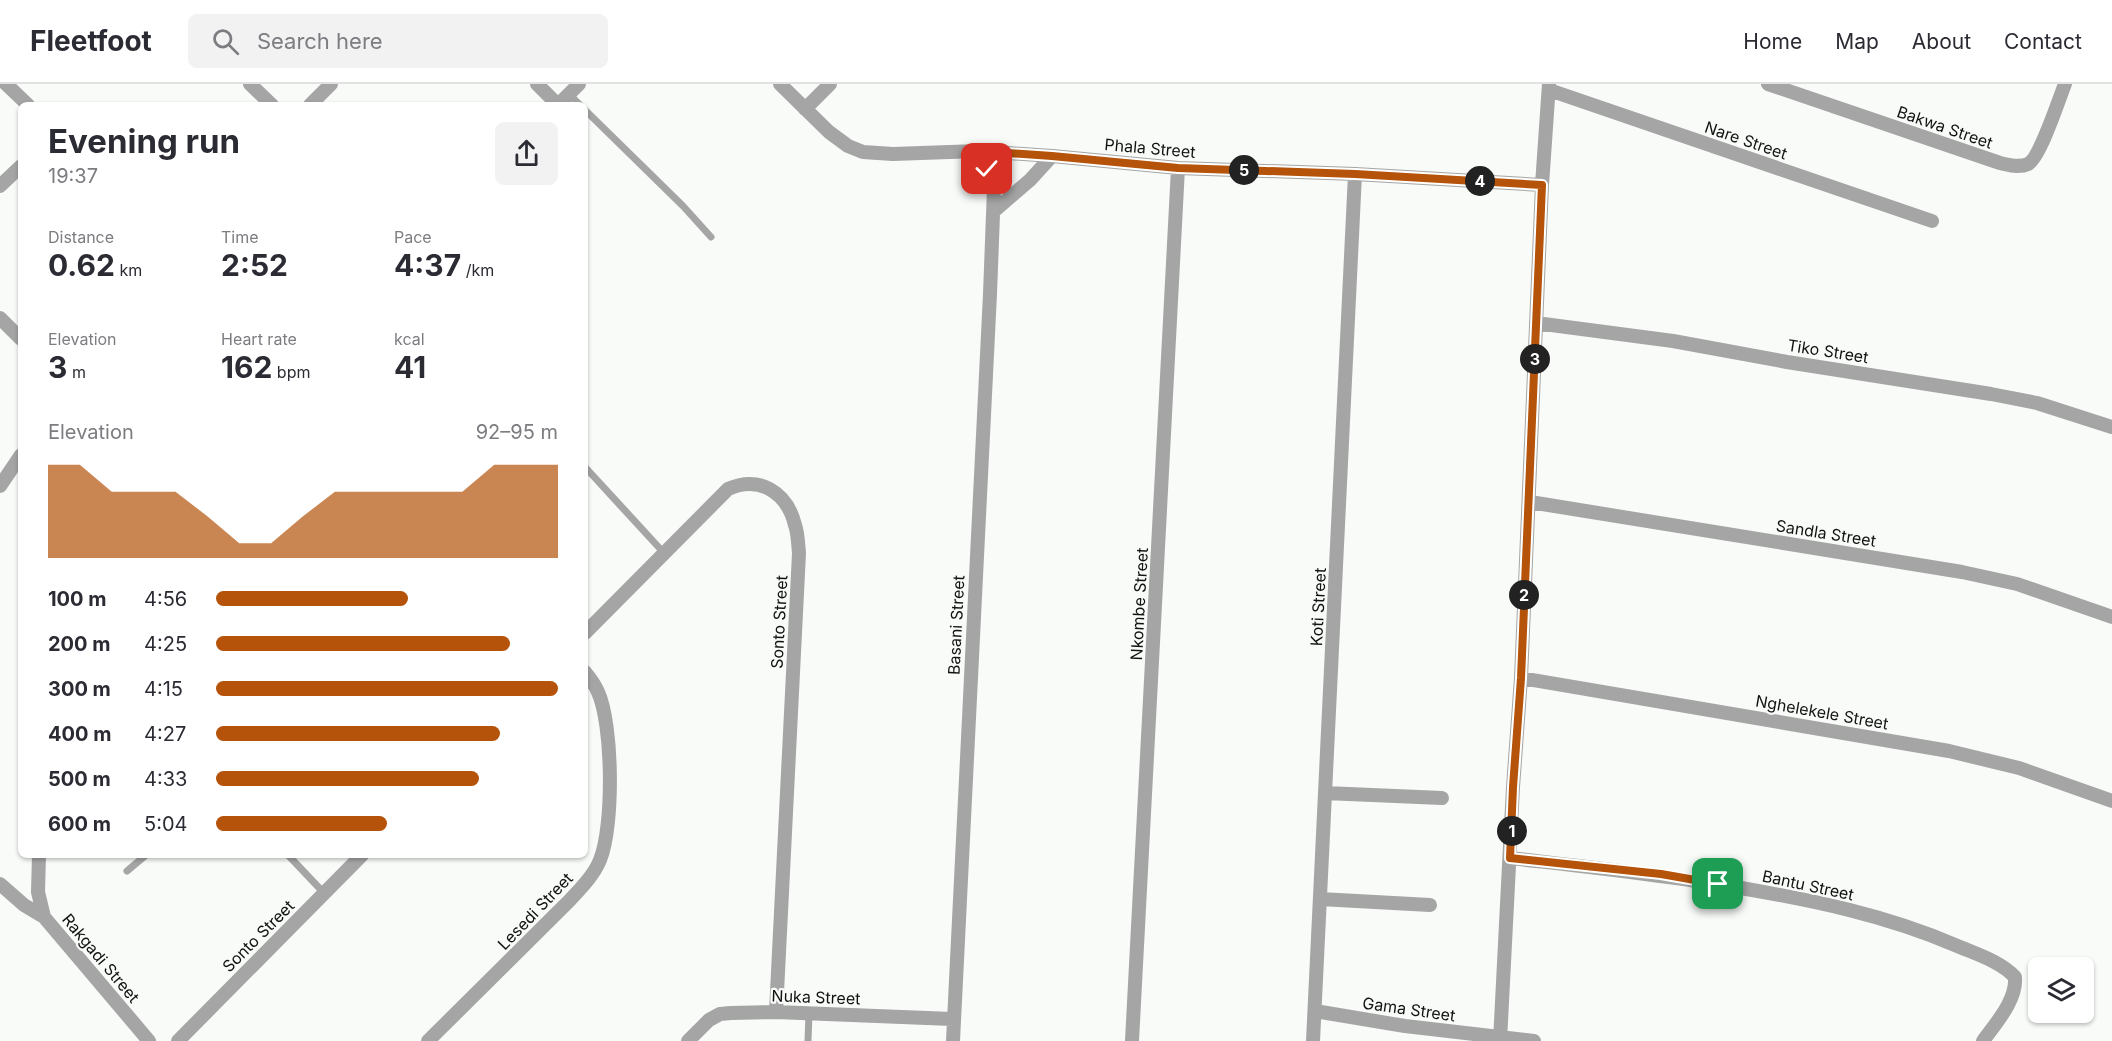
<!DOCTYPE html>
<meta charset="utf-8">
<style>
:root{--surface:#fff;--page:#f2f2f3;--text:#2b2b33;--muted:#7c7c81;--line:#e1e1e2;--accent:#b45309}
body{margin:0;font-family:Inter,sans-serif;background:var(--page);color:var(--text);height:100vh;display:flex;flex-direction:column;font-size:22px;white-space:nowrap}
*{box-sizing:border-box;margin:0}
p{font-size:20px;color:var(--muted)}
.icon{flex:none;width:33px;height:33px;fill:none;stroke:currentColor;stroke-width:2;stroke-linecap:round;stroke-linejoin:round}
.map{position:relative;flex:1;overflow:hidden}
.panel{position:absolute;left:18px;top:18px;width:570px;height:756px;display:flex;flex-direction:column;background:var(--surface);border-radius:9px;box-shadow:0 2px 4px #0004}
.panel>*{flex:none}
.tools{position:absolute;left:2028px;top:873px;display:grid;gap:12px}
.tools a{display:grid;place-items:center;width:66px;height:66px;border-radius:9px;background:var(--surface);box-shadow:0 2px 4px #0004;font-size:30px}
.pin{position:absolute;display:grid;place-items:center;width:51px;height:51px;color:#fff;margin:-26px;border-radius:12px;box-shadow:0 3px 9px #0006}
.km{position:absolute;width:30px;height:30px;margin:-15px;border-radius:50%;background:#222;color:#fff;font-size:16px;line-height:30px;text-align:center}
.round{display:grid;place-items:center;flex:none;width:63px;height:63px;border-radius:9px;background:var(--page)}
.headline{display:flex;align-items:center;justify-content:space-between;height:102px;padding:0 30px}
h1{font-size:33px;font-weight:700;line-height:45px}
.metrics{display:grid;grid-template-columns:repeat(3,1fr);gap:9px;height:102px;padding:6px 30px}
.metrics div{display:grid;align-content:center}
.metrics b{font-size:30px;font-weight:700}
.metrics small{font-size:16px;font-weight:400}
.metrics p{font-size:16px}
.chart{height:168px;padding:12px 30px}
.chart p{display:flex;justify-content:space-between}
.chart svg{width:100%;height:108px;margin-top:6px;fill:var(--accent);opacity:.7}
ul{padding:0 30px;list-style:none;font-size:20px}
li{display:grid;grid-template-columns:96px 72px 1fr;align-items:center;height:45px}
li i{height:15px;border-radius:8px;background:var(--accent)}
header{display:flex;align-items:center;gap:36px;box-sizing:border-box;height:84px;padding:0 30px;background:var(--surface);border-bottom:2px solid var(--line)}
header strong{font-size:28px}
nav{display:flex;gap:33px;margin-inline-start:auto;font-size:21px}
.search{width:420px;height:54px;background:var(--page);display:flex;align-items:center;gap:15px;box-sizing:border-box;padding:0 21px;border-radius:9px;color:var(--muted);font-size:22px}
.map>svg:first-child{display:block}
</style>
<header>
<strong>Fleetfoot</strong>
<div class="search"><svg class="icon" aria-label="search" viewBox="0 0 24 24"><circle cx="10" cy="10" r="6"/><path d="M15 15l6 6"/></svg>Search here</div>
<nav><a>Home</a><a>Map</a><a>About</a><a>Contact</a></nav>
</header>
<div class="map">
<svg width="2112" height="957" viewBox="0 0 2112 957">
<rect width="100%" height="100%" fill="#f8fbf8"/>
<g fill="none" stroke-linecap="round" stroke-linejoin="round">
<path stroke="#a4a5a4" stroke-width="7" d="M 569,10 L 580,21
M 585,26 L 683,122 L 711,153
M 585,383 L 664,469
M 288,771 L 324,809
M 127,787 L 146,771
M 808,957 L 809,929"/>
<path stroke="#a4a5a4" stroke-width="14" d="M 6,0 L 28,21
M 250,0 L 272,21
M 537,0 L 558,21
M 780,0 L 829,48 L 848,62 L 863,68 L 893,70 L 978,67 L 1052,72 L 1178,84 L 1355,90 L 1542,101
M 1768,0 L 2000,79 C 2008,81 2019,84 2028,80 C 2040,74 2059,15 2065,0
M 1549,6 L 1932,137
M 310,21 L 331,0
M 558,21 L 579,0
M 805,25 L 830,0
M 0,102 L 21,82
M 994,127 L 1030,96 L 1052,72
M 0,234 L 21,255
M 1536,239 L 1673,257 L 1787,278 L 1991,310 L 2037,319 L 2112,343
M 0,402 L 21,371
M 1530,418 L 1962,488 L 2017,500 L 2112,533
M 585,549 L 728,405 C 759,391 787,408 795,441 C 798,449 798,460 799,469 L 776,928
M 1521,594 L 1949,667 L 2019,684 L 2112,717
M 1325,709 L 1442,714
M 39,771 L 38,808 L 44,833 L 149,957
M 1510,774 C 1588,783 1664,791 1741,804 C 1816,817 1885,831 1955,861 C 1976,870 2000,877 2015,893 C 2017,916 1996,939 1983,957
M 0,800 L 24,821 L 44,833
M 1320,815 L 1430,821
M 1315,927 L 1405,942 L 1534,957
M 178,957 L 362,771
M 428,957 L 570,816 C 581,804 594,791 600,776 C 614,742 613,641 598,608 C 595,601 590,594 585,588
M 688,957 L 709,936 L 720,930 L 731,929 L 776,928 L 952,935
M 953,957 L 990,210 L 994,104 L 978,67
M 1132,957 L 1178,84
M 1313,957 L 1355,90
M 1500,957 L 1513,703 L 1521,594 L 1542,101 L 1549,0"/>
</g>
<g fill="none" stroke-linecap="round" stroke-linejoin="round">
<g stroke="#fff" stroke-width="12">
<path id="route" d="M 987,85 L 978,67 L 1052,72 L 1178,84 L 1355,90 L 1542,101 L 1521,594 L 1513,703 L 1510,774 L 1661,790 L 1718,800"/>
</g>
<use href="#route" stroke="#b45309" stroke-width="8"/>
</g>
<g text-anchor="middle" dominant-baseline="central" stroke-width="4.5" stroke-linejoin="round" paint-order="stroke">
<g font-size="16" fill="#111211" stroke="#f8fbf8">
<text transform="translate(1945 43) rotate(19)">Bakwa Street</text>
<text transform="translate(1746 56) rotate(19)">Nare Street</text>
<text transform="translate(1150 64) rotate(5)">Phala Street</text>
<text transform="translate(1828 267) rotate(9)">Tiko Street</text>
<text transform="translate(1826 449) rotate(9)">Sandla Street</text>
<text transform="translate(1139 520) rotate(-87)">Nkombe Street</text>
<text transform="translate(1318 523) rotate(-87)">Koti Street</text>
<text transform="translate(779 538) rotate(-87)">Sonto Street</text>
<text transform="translate(956 541) rotate(-87)">Basani Street</text>
<text transform="translate(1822 628) rotate(10)">Nghelekele Street</text>
<text transform="translate(1808 801) rotate(12)">Bantu Street</text>
<text transform="translate(535 827) rotate(-46)">Lesedi Street</text>
<text transform="translate(258 852) rotate(-45)">Sonto Street</text>
<text transform="translate(101 874) rotate(50)">Rakgadi Street</text>
<text transform="translate(816 913) rotate(2)">Nuka Street</text>
<text transform="translate(1409 925) rotate(8)">Gama Street</text>
</g>
</g>
</svg>
<div class="tools">
<a><svg class="icon" aria-label="layers" viewBox="0 0 24 24"><path d="M12 4l9 5-9 5-9-5zM3 14l9 5 9-5"/></svg></a>
</div>
<div class="pin" style="left:1718px;top:800px;background:#1e9e55"><svg class="icon" aria-label="arrive" viewBox="0 0 24 24"><path d="M6 21V4h12l-3 4 3 4H6"/></svg></div>
<div class="pin" style="left:987px;top:85px;background:#d93025"><svg class="icon" aria-label="check" viewBox="0 0 24 24"><path d="M5 12l5 5 9-10"/></svg></div>
<b class="km" style="left:1512px;top:747px">1</b>
<b class="km" style="left:1524px;top:511px">2</b>
<b class="km" style="left:1535px;top:275px">3</b>
<b class="km" style="left:1480px;top:97px">4</b>
<b class="km" style="left:1244px;top:86px">5</b>
<section class="panel">
<div class="headline"><div><h1>Evening run</h1><p>19:37</p></div><a class="round"><svg class="icon" aria-label="share" viewBox="0 0 24 24"><path d="M12 15V3M7 8l5-5 5 5M5 13v7h14v-7"/></svg></a></div>
<div class="metrics">
<div><p>Distance</p><b>0.62<small> km</small></b></div>
<div><p>Time</p><b>2:52</b></div>
<div><p>Pace</p><b>4:37<small> /km</small></b></div>
</div>
<div class="metrics">
<div><p>Elevation</p><b>3<small> m</small></b></div>
<div><p>Heart rate</p><b>162<small> bpm</small></b></div>
<div><p>kcal</p><b>41</b></div>
</div>
<div class="chart"><p><span>Elevation</span>92–95 m</p>
<svg viewBox="0 0 160 44" preserveAspectRatio="none"><path d="M0 44V6L10 6L20 17L30 17L40 17L50 27L60 38L70 38L80 27L90 17L100 17L110 17L120 17L130 17L140 6L150 6L160 6V44z"/></svg>
</div>
<ul>
<li><b>100 m</b>4:56<i style="width:56%"></i></li>
<li><b>200 m</b>4:25<i style="width:86%"></i></li>
<li><b>300 m</b>4:15<i style="width:100%"></i></li>
<li><b>400 m</b>4:27<i style="width:83%"></i></li>
<li><b>500 m</b>4:33<i style="width:77%"></i></li>
<li><b>600 m</b>5:04<i style="width:50%"></i></li>
</ul>
</section>
</div>
